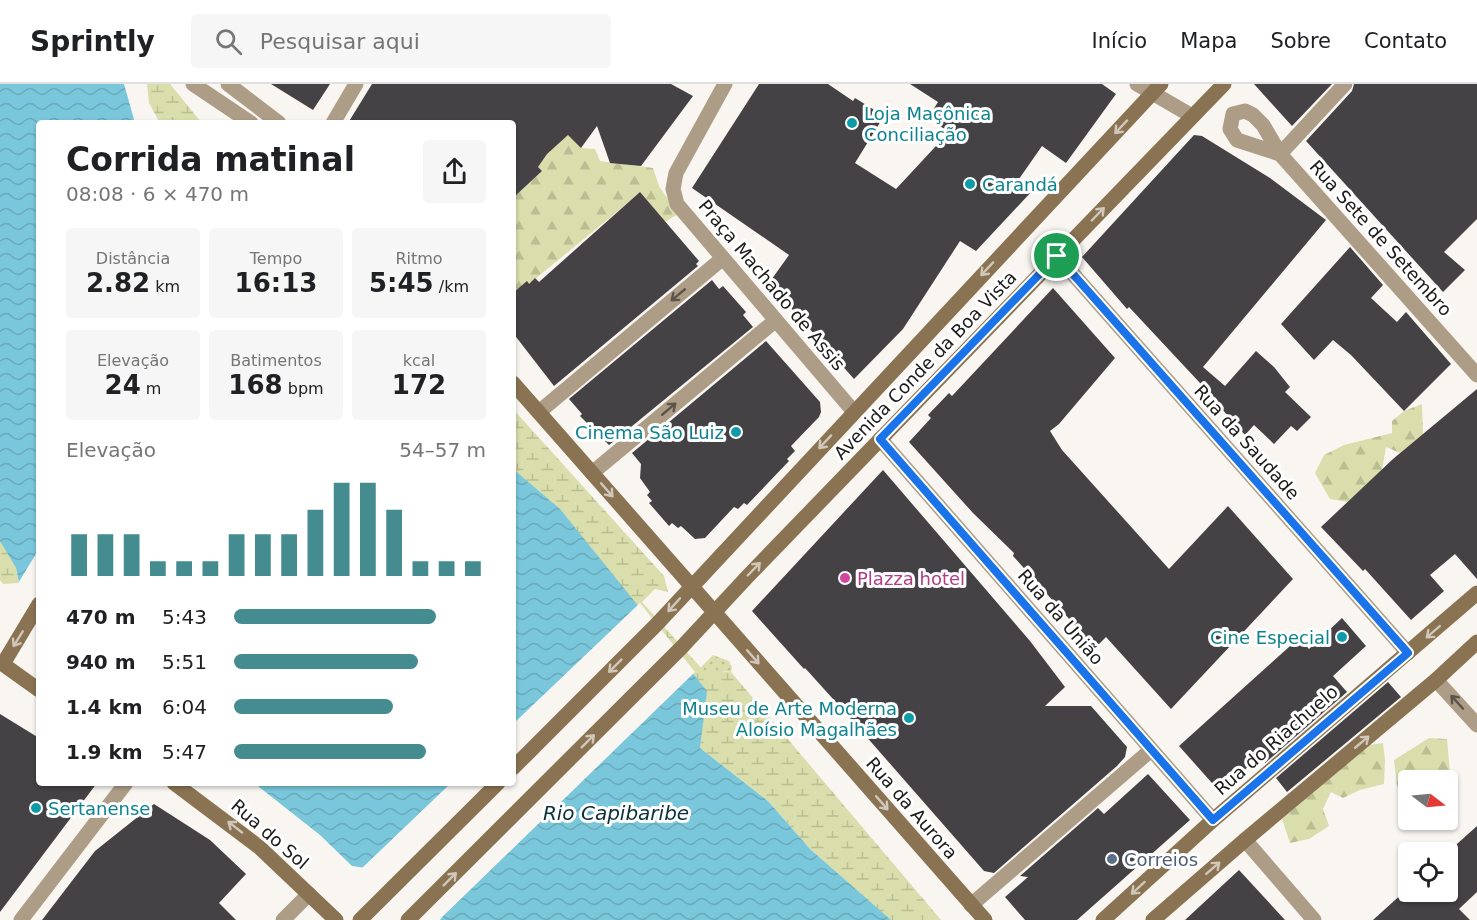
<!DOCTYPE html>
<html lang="pt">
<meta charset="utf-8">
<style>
:root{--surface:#fff;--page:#f6f6f6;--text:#202124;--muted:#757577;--line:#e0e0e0;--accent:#448c90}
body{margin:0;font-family:"DejaVu Sans",sans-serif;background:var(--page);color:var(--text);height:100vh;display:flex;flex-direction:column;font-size:22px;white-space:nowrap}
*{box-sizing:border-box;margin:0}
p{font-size:20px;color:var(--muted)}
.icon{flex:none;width:33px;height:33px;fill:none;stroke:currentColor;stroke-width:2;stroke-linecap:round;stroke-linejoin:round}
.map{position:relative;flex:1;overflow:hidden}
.details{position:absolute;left:36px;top:36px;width:480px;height:666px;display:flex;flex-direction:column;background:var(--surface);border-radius:6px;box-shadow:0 2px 4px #0004}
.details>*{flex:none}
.needle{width:39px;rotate:106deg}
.fabs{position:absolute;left:1398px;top:686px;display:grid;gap:12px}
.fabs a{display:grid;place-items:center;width:60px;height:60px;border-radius:6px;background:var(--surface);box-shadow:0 2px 4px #0004;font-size:30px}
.pin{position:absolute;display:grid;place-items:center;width:51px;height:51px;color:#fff;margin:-26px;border:3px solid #fff;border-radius:50%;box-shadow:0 2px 6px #0007}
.round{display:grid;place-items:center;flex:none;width:63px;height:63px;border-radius:6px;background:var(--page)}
.headline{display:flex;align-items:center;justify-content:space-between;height:102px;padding:0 30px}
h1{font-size:33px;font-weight:800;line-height:45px}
.stats{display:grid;grid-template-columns:repeat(3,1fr);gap:9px;height:102px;padding:6px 30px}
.stats div{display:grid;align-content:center;border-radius:6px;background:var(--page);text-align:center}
.stats b{font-size:26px;font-weight:800}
.stats small{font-size:16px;font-weight:400}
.stats p{font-size:16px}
.chart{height:168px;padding:12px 30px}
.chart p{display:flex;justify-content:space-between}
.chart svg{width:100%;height:108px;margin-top:6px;stroke:var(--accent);stroke-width:6}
ul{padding:0 30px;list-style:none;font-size:20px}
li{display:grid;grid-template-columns:96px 72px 1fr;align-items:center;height:45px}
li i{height:15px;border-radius:8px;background:var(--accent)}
header{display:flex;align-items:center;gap:36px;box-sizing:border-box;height:84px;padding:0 30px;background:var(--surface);border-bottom:2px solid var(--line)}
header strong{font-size:28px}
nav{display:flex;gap:33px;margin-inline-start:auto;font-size:21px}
.search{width:420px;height:54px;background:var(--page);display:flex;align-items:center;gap:15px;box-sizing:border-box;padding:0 21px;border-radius:6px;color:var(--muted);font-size:22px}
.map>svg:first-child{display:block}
</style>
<header>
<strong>Sprintly</strong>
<div class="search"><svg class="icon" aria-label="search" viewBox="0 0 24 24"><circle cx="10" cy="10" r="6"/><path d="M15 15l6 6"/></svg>Pesquisar aqui</div>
<nav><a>Início</a><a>Mapa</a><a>Sobre</a><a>Contato</a></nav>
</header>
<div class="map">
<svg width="1477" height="836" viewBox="0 0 1477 836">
<defs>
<pattern id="forest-firs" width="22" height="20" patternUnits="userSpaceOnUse" patternTransform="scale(1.5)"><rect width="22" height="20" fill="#d9deac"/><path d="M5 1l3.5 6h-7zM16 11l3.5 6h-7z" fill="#babe93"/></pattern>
<pattern id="wetland-marsh" width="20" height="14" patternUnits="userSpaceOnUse" patternTransform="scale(1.5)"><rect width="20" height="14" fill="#d9deac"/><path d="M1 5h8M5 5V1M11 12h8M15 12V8" fill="none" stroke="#babe93"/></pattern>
<pattern id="park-dots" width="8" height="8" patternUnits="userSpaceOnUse" patternTransform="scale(1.5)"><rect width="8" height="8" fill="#d9deac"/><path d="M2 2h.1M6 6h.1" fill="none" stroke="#babe93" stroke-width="1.8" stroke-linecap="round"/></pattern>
<pattern id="water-waves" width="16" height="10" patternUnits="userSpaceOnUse" patternTransform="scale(1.5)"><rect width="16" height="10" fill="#7ac7db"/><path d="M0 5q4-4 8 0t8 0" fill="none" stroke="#69aabb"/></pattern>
</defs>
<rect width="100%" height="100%" fill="#f9f6f2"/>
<path fill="url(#forest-firs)" d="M 569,40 L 581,64 L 595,65 L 600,77 L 653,84 L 659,102 L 678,130 L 665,138 L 640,109 L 529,200 L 513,209 L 513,114 L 542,87 L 535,80 Z
M 1422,320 L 1423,350 L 1400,369 L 1386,363 L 1382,386 L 1348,418 L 1330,415 L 1315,389 L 1324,371 L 1344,361 L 1392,349 L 1392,337 L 1404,327 Z
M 1429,654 L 1447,655 L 1450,688 L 1440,688 L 1443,696 L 1408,696 L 1408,715 L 1407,715 L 1397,702 L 1394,676 Z
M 1383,659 L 1385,676 L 1384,700 L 1360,706 L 1343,714 L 1331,708 L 1323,725 L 1329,742 L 1309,755 L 1290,759 L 1282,735 L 1369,661 Z"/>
<path fill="url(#wetland-marsh)" d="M 147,0 L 170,0 L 202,39 L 160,39 L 149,19 Z
M 513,325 L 664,492 L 668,508 L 655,505 L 642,518 L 703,586 L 731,588 L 941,836 L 890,836 L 810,765 L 768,717 L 700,664 L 706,607 L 513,387 Z
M 0,456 L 16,484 L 19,499 L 3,500 L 0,496 Z"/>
<path fill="url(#park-dots)" d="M 713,571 L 729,577 L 732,583 L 731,588 C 720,585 711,592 700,584 Z"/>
<path fill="url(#water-waves)" d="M 0,0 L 124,0 L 135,39 L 39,39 L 39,519 L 19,499 L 16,484 L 0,457 Z
M 513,385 L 560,425 L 707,607 L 700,664 L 768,717 L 810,765 L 891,836 L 440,836 L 441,834 L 366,784 L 352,782 L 320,751 L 254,699 L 513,699 Z"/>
<path fill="#f9f6f2" d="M 39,465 L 39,522 L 17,501 Z
M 640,519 L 695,588 L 439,836 L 373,790 L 360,786 L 451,699 L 513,699 L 513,640 Z"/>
<path fill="#444245" d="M 271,0 L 330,0 L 313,26 Z
M 372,0 L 671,0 L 693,12 L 641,82 L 610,79 L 597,42 L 581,64 L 568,51 L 547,70 L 538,83 L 542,87 L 513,114 L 513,39 L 348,39 Z
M 759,0 L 828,0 L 853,17 L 855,14 L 884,32 L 855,79 L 896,105 L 949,48 L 928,34 L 938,18 L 910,0 L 1102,0 L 1116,10 L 1066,79 L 1042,62 L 1019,95 L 1034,105 L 976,167 L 960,157 L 903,245 L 854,295 L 769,199 L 789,171 L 692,104 Z
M 1254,0 L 1332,0 L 1292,42 Z
M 1354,0 L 1477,0 L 1477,135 L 1444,168 L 1465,186 L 1443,208 L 1306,57 L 1352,7 Z
M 1194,51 L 1202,52 L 1270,94 L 1326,136 L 1203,283 L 1225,302 L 1256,267 L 1274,283 L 1290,303 L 1285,308 L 1311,333 L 1297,347 L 1291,342 L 1274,360 L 1254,341 L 1245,351 L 1213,315 L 1214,314 L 1129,223 L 1127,225 L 1082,173 Z
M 640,108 L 699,177 L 696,180 L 698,182 L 554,302 L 513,249 L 513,209 L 527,197 L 529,200 L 535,194 L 539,198 Z
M 1350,163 L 1383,201 L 1371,214 L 1397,238 L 1406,228 L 1451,280 L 1404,327 L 1351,271 L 1333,256 L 1314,276 L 1281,240 Z
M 712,196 L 719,205 L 723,202 L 746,228 L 743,231 L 753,243 L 609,361 L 580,332 L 582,330 L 569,315 Z
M 1053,204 L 1115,274 L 1059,340 L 1050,347 L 1062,366 L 1169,485 L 1228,422 L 1293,495 L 1171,625 L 1106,553 L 1095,564 L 1013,472 L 1014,469 L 973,429 L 909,358 L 931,334 L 928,331 L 949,309 L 952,312 Z
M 766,257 L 820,318 L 821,328 L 819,333 L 791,362 L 795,367 L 787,375 L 789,377 L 747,421 L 744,419 L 738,425 L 734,423 L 705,454 L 695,455 L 681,442 L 678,444 L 672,439 L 669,442 L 649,419 L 652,417 L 647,411 L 650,408 L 640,394 L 641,380 L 632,369 Z
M 1477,305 L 1477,495 L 1455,470 L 1430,491 L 1444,507 L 1411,536 L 1365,485 L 1363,487 L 1321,443 L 1393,375 Z
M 883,386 L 1030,557 L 1065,603 L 1045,622 L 1091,622 L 1127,663 L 1125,673 L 1117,682 L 994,789 L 984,787 L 843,626 L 805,584 L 804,585 L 752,527 Z
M 1342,534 L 1366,562 L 1333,592 L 1347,608 L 1265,679 L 1260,672 L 1220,708 L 1179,662 L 1299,554 L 1309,565 Z
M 1388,598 L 1401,613 L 1287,708 L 1276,694 Z
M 0,630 L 39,654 L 39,699 L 97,699 L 0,828 Z
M 1148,690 L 1190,736 L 1077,836 L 1025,836 L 1005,813 L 1028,793 L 1020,792 L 1098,724 L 1104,730 Z
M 154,720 L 210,756 L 246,790 L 219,819 L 236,836 L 42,836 L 95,767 Z
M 1477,742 L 1477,808 L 1459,825 L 1470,836 L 1373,836 L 1405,807 L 1448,807 L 1448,768 Z
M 1239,786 L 1285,836 L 1185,836 Z"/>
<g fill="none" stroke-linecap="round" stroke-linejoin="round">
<path stroke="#ad9d87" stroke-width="15" d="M 193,0 L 251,39
M 333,39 L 356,0
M 1280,70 L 1345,0
M 971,821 L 1151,666
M 21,836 L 126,699"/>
<path stroke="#ad9d87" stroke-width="15" d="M 725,0 L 676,89 L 673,105 L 677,120 L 854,328
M 1137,0 L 1192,32
M 1280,70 L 1237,56 L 1230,45 L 1233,30 L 1245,27 L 1253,31 L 1263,41 L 1280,70 L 1477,291
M 1057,172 L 1408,569
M 539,328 L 723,174
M 880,355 L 1213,736
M 592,389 L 776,236
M 1436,596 L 1477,641
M 1245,756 L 1314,836
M 283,836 L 309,810"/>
<path stroke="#ad9d87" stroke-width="15" d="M 228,0 L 279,39"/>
<path stroke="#8a7352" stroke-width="15" d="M 513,299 L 985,836
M 0,578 L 39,606
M 3,580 L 39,520
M 513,684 L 657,540 L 1161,0
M 174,699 L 259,763 L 336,836
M 360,836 L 498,699
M 408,836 L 681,564 L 749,491 L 1224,0
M 1103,836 L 1213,736 L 1477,509
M 1153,836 L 1245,756 L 1436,596 L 1477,558"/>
</g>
<defs><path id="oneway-shaft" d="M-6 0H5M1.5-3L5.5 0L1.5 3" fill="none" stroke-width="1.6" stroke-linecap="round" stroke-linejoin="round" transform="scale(1.5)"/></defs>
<g stroke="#d0c7ba">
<use href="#oneway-shaft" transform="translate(1121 43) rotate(133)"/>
<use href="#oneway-shaft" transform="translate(1098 130) rotate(-46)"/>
<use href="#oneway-shaft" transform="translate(987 185) rotate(133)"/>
<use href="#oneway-shaft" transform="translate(825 358) rotate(133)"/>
<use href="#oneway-shaft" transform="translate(607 406) rotate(49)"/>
<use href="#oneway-shaft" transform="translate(754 485) rotate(-46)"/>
<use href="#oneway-shaft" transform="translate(674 521) rotate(132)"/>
<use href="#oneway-shaft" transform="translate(1433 548) rotate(139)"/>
<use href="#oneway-shaft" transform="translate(18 555) rotate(122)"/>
<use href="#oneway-shaft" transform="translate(753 573) rotate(49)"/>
<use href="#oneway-shaft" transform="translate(615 582) rotate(135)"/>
<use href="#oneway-shaft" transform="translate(588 657) rotate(-45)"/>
<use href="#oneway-shaft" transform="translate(1362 658) rotate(-40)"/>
<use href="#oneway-shaft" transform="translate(882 719) rotate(49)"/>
<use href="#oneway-shaft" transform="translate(235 743) rotate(-142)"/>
<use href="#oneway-shaft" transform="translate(1213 784) rotate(-41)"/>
<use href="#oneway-shaft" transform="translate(450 795) rotate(-45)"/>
<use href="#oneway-shaft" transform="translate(1138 804) rotate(138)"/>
</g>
<g stroke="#5d554a">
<use href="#oneway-shaft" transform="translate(678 211) rotate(140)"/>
<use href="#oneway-shaft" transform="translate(669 325) rotate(-40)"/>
<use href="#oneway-shaft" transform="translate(1457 618) rotate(-132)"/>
</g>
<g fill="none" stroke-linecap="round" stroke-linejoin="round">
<g stroke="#fff" stroke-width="12">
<path id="route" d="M 1057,172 L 1408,569 L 1213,736 L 880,355 Z"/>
</g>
<use href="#route" stroke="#1a73e8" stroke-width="8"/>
</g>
<g fill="#0f9aa8" stroke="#fff" stroke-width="2">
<circle cx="852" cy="39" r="6"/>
<circle cx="970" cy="100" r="6"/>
<circle cx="736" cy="348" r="6"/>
<circle cx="1342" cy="553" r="6"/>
<circle cx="909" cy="634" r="6"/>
<circle cx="36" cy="724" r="6"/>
</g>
<circle fill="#d1479c" stroke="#fff" stroke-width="2" cx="845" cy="494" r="6"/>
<circle fill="#5c6f8a" stroke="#fff" stroke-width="2" cx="1112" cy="775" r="6"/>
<g text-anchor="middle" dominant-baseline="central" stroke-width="6" stroke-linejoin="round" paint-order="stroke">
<g font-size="18" fill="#0d838f" stroke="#fff" text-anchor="start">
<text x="864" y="29">Loja Maçônica<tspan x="864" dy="21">Conciliação</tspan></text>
<text x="982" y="100">Carandá</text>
<text x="724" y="348" text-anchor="end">Cinema São Luiz</text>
<text x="1330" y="553" text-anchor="end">Cine Especial</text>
<text x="897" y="624" text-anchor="end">Museu de Arte Moderna<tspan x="897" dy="21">Aloísio Magalhães</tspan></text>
<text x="48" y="724">Sertanense</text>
</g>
<g font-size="18" fill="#1b1a19" stroke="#fff">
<text transform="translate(1381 154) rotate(48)">Rua Sete de Setembro</text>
<text transform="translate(772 201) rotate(50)">Praça Machado de Assis</text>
<text transform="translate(925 281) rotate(-46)">Avenida Conde da Boa Vista</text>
<text transform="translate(1247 358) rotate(48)">Rua da Saudade</text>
<text transform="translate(1061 533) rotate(49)">Rua da União</text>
<text transform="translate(1276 656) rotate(-41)">Rua do Riachuelo</text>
<text transform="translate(912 724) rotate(49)">Rua da Aurora</text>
<text transform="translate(270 750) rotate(41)">Rua do Sol</text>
</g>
<g font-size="18" fill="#b23c85" stroke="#fff" text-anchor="start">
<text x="857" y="494">Plazza hotel</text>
</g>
<g font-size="18" fill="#4e5e75" stroke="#fff" text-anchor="start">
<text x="1124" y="775">Correios</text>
</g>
<g font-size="20" font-style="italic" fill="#0b313a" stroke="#fff">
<text x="616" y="729">Rio Capibaribe</text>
</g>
</g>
</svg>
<div class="fabs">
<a><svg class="needle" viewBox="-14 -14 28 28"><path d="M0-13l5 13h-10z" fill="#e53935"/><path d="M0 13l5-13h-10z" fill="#757577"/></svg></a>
<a><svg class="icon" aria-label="locate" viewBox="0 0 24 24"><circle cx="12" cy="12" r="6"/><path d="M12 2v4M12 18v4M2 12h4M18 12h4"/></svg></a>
</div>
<div class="pin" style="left:1057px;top:172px;background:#1e9e55"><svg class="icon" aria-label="arrive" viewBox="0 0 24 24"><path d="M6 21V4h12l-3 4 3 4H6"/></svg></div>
<section class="details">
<div class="headline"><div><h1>Corrida matinal</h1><p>08:08 · 6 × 470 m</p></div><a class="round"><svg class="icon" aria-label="share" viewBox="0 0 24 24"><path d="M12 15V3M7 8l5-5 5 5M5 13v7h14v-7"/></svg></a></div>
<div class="stats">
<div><p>Distância</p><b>2.82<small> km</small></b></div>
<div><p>Tempo</p><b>16:13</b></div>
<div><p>Ritmo</p><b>5:45<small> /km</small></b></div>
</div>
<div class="stats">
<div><p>Elevação</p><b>24<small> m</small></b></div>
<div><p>Batimentos</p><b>168<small> bpm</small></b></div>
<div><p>kcal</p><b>172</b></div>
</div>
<div class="chart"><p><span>Elevação</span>54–57 m</p>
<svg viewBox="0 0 160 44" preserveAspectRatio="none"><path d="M5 44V27M15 44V27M25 44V27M35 44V38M45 44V38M55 44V38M65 44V27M75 44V27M85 44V27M95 44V17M105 44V6M115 44V6M125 44V17M135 44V38M145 44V38M155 44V38"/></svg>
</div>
<ul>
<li><b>470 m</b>5:43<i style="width:80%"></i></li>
<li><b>940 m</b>5:51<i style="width:73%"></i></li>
<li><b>1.4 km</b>6:04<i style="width:63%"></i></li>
<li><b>1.9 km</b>5:47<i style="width:76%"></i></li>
</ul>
</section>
</div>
